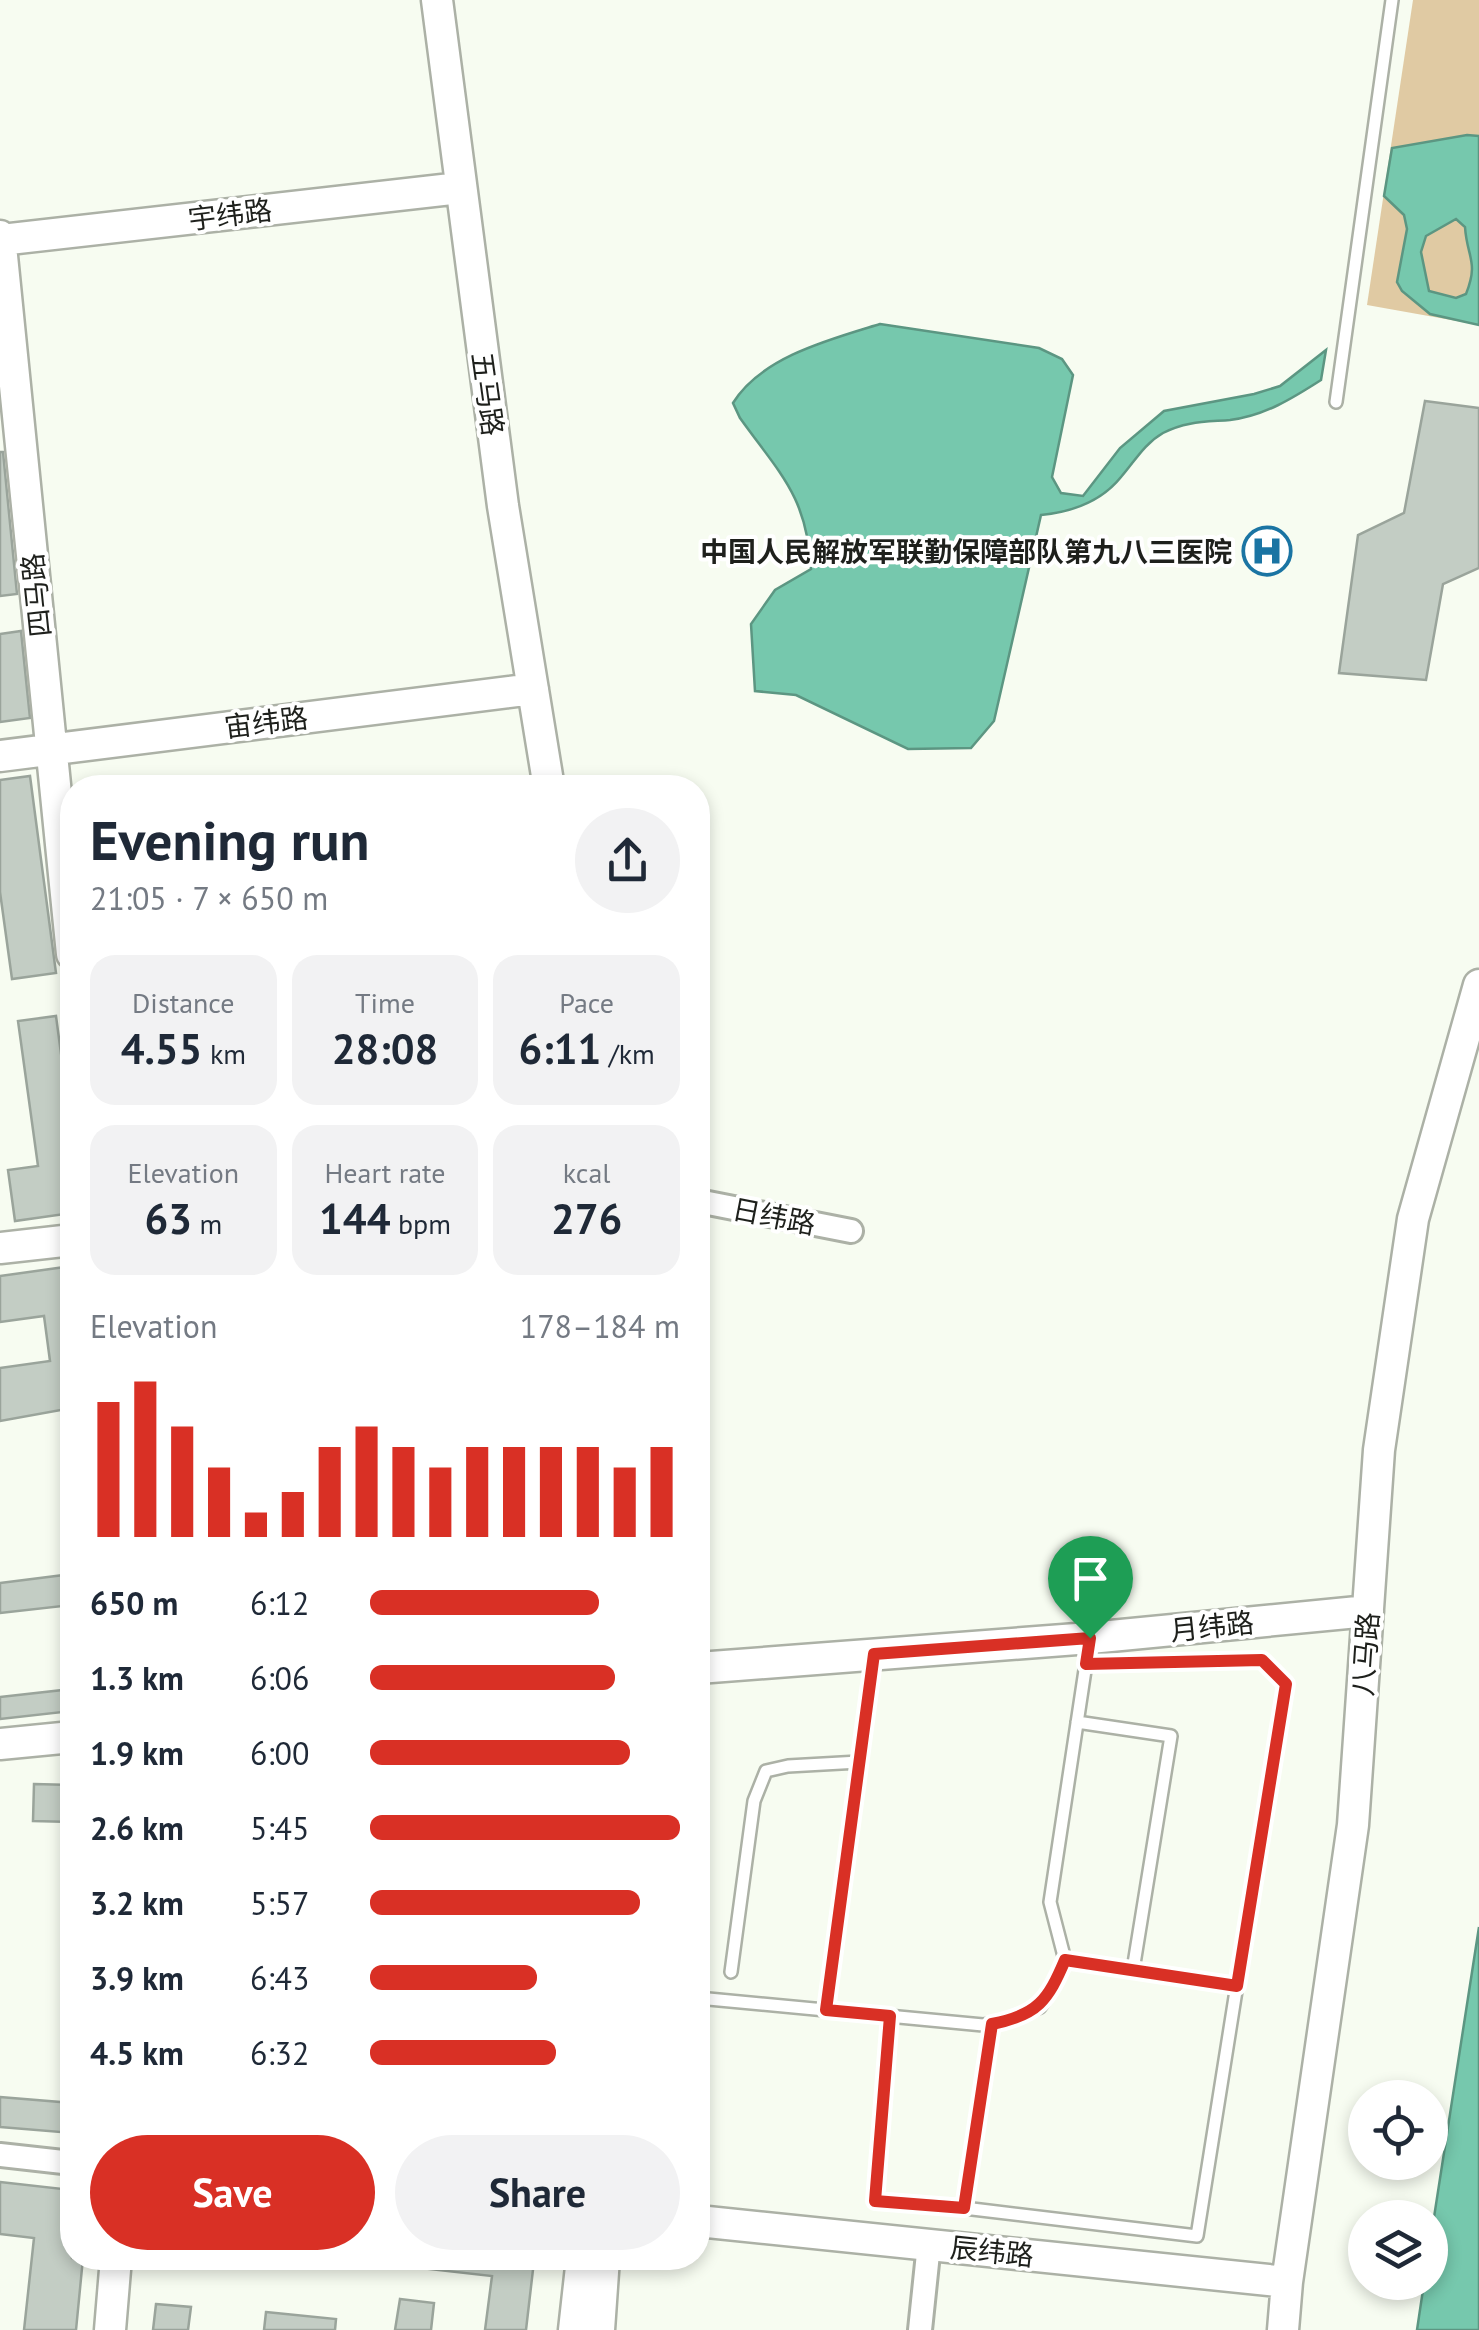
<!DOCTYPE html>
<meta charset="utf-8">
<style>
:root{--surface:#fff;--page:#f2f2f3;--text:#1f2937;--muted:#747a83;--accent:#d93025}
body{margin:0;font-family:"PT Sans","Noto Sans SC",sans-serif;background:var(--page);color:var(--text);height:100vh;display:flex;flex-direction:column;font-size:38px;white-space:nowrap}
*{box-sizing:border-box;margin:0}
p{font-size:32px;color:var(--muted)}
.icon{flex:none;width:55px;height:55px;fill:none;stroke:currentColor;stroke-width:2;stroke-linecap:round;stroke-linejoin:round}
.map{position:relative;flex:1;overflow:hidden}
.drawer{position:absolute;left:60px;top:775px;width:650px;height:1495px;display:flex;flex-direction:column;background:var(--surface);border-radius:40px;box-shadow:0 5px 15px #0003}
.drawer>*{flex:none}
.fabs{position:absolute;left:1348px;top:2080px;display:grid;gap:20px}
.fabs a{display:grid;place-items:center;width:100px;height:100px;border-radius:50%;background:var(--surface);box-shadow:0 5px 15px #0003;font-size:50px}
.pin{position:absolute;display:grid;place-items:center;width:85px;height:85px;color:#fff;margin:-102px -42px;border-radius:50% 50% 50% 0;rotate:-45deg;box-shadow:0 0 10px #0007}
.pin .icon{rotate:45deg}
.round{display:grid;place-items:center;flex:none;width:105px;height:105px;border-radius:52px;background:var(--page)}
.summary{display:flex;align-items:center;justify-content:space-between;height:170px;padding:0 30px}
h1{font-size:55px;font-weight:700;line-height:75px}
.stats{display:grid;grid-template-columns:repeat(3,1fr);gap:15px;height:170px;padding:10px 30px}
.stats div{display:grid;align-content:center;border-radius:25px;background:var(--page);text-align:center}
.stats b{font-size:42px;font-weight:700}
.stats small{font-size:28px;font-weight:400}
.stats p{font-size:28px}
.chart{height:280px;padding:20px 30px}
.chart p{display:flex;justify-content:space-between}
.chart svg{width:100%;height:180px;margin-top:10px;stroke:var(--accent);stroke-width:6}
.button{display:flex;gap:20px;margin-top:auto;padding:20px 30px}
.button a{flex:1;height:115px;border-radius:60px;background:var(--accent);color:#fff;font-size:40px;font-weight:700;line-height:115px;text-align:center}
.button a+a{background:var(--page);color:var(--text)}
ul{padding:0 30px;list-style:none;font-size:32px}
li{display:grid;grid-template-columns:160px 120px 1fr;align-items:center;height:75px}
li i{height:25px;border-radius:12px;background:var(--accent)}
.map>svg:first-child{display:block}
</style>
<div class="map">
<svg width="1479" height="2330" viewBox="0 0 1479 2330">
<rect width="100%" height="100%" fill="#f7fcf1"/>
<path fill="#e0caa3" d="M 1413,0 L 1479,0 L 1479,325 L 1367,305 Z"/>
<path fill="#76c8ad" stroke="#5c9682" stroke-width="2.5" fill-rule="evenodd" d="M 1467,135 L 1479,136 L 1479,325 L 1430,314 L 1402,291 L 1397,282 L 1407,229 L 1404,215 L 1384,196 L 1392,148 ZM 1456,219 L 1465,227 C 1467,258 1479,261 1466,294 L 1456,298 L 1429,291 L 1421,252 L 1426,236 Z
M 880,324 L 1039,348 L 1062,359 L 1073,375 L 1052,477 L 1061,493 L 1083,496 L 1120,448 L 1164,411 L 1254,394 L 1280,386 L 1326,350 L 1321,380 C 1293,398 1264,416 1230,420 C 1206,422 1186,421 1163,433 C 1144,444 1135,461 1121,477 C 1101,502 1071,512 1041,515 L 994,721 L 971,748 L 908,749 L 796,695 L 755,691 L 751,624 L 775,590 L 811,569 C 807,496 780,474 740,418 L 733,403 C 761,357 831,339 880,324 Z
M 1479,1927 L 1479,2330 L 1417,2330 L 1424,2283 L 1430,2282 L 1430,2243 Z"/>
<path fill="#c3cdc4" stroke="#9aa49b" stroke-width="2.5" d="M 1425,401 L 1479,408 L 1479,568 L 1443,584 L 1426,680 L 1339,673 L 1358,535 L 1404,513 Z
M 0,452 L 3,452 L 17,594 L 0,596 Z
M 21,631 L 30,718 L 0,722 L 0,634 Z
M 30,776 L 56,973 L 12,979 L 0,892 L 0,780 Z
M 56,1016 L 72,1136 L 72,1213 L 15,1221 L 8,1170 L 38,1166 L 18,1021 Z
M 72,1266 L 72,1408 L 0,1421 L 0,1368 L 50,1361 L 44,1316 L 0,1322 L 0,1276 Z
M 72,1574 L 72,1605 L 0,1613 L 0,1583 Z
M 72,1689 L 72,1711 L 0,1719 L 0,1697 Z
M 34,1784 L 72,1785 L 72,1822 L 33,1821 Z
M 0,2097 L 72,2103 L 72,2133 L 0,2127 Z
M 0,2182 L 72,2190 L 72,2258 L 83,2258 L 76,2330 L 24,2330 L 34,2238 L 0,2234 Z
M 421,2258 L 505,2258 L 534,2261 L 526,2330 L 485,2330 L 492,2276 L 420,2268 Z
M 400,2299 L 434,2303 L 431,2330 L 395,2330 Z
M 156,2304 L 191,2307 L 188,2330 L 153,2330 Z
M 266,2312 L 336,2319 L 335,2330 L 264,2330 Z"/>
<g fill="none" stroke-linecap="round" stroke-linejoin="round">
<g stroke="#acb1a6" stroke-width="16">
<path id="lane" d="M 1336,402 L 1392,0
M 1077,1722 L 1171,1736 L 1133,1970
M 1065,1960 L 1237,1986
M 731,1972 L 754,1801 L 766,1771 L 788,1766 L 859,1762
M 698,1998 L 983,2025 L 1009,2020 L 1040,2007 L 1053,1988 L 1065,1960 L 1050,1902 L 1087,1657
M 826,2010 L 873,1659
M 890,2016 L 875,2201 L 964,2208
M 992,2024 L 964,2208 L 1197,2236 L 1285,1683 L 1262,1660 L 1086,1663"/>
</g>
<g stroke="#acb1a6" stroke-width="28">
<path id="street" d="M 698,1201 L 851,1231
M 0,2155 L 72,2163
M 920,2330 L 929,2244"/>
</g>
<g stroke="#acb1a6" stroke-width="35">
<path id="secondary" d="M 437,0 L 503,506 L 549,788
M 0,236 L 72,954
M 0,240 L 460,188
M 0,756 L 533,689
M 0,1248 L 72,1240
M 698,1668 L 1090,1638 L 1368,1611
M 0,1744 L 72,1737
M 698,2221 L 1287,2282
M 110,2330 L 116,2258
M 574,2330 L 582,2258
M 599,2330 L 604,2258
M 1283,2330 L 1287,2282 L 1353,1825 L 1379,1450 L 1413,1219 L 1479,985"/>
</g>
<use href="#lane" stroke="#fff" stroke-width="11"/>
<use href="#street" stroke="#fff" stroke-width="22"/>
<use href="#secondary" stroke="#fff" stroke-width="30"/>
</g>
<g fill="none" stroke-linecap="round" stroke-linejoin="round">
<g stroke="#fff" stroke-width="20">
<path id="route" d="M 1090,1638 L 1086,1664 L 1262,1660 L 1286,1684 L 1237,1986 L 1065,1960 C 1048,2000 1038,2015 992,2024 L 964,2208 L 875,2201 L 890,2016 L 826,2010 L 874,1654 Z"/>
</g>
<use href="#route" stroke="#d93025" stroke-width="12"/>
</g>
<defs>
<g id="hospital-ring" transform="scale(2.5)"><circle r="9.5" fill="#fff" stroke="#1a74a3" stroke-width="1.5"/><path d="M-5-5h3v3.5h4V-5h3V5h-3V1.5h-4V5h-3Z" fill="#1a74a3"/></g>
</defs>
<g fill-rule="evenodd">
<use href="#hospital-ring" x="1267" y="551"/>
</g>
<g text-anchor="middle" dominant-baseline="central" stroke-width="8" stroke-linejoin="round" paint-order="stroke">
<g font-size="28" fill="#1e201c" stroke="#fff">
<text transform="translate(230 214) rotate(-7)">宇纬路</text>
<text transform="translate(488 394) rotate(82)">五马路</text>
<text transform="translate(36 595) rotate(-96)">四马路</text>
<text transform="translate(266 722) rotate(-7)">宙纬路</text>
<text transform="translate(774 1216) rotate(11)">日纬路</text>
<text transform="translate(1212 1626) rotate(-6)">月纬路</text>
<text transform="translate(1365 1654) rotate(-86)">八马路</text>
<text transform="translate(992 2251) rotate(6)">辰纬路</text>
</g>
<g font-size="28" font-weight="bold" fill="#1e201c" stroke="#fff" text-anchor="end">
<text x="1232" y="551">中国人民解放军联勤保障部队第九八三医院</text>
</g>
</g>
</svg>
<div class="fabs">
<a><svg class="icon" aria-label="locate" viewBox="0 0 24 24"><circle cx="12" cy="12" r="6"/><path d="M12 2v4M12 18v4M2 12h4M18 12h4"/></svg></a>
<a><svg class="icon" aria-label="layers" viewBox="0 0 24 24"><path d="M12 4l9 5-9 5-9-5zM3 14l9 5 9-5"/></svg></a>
</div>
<div class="pin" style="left:1090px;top:1638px;background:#1e9e55"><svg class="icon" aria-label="arrive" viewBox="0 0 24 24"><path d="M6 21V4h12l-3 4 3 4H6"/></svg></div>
<section class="drawer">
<div class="summary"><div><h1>Evening run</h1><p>21:05 · 7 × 650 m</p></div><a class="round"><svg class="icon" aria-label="share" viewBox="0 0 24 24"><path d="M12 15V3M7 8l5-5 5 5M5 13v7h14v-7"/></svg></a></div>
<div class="stats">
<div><p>Distance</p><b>4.55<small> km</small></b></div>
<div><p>Time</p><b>28:08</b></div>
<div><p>Pace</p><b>6:11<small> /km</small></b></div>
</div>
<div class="stats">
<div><p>Elevation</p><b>63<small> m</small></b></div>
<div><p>Heart rate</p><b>144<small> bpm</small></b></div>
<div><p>kcal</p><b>276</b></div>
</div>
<div class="chart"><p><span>Elevation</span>178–184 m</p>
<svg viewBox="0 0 160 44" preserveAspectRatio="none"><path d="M5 44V11M15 44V6M25 44V17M35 44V27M45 44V38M55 44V33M65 44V22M75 44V17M85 44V22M95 44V27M105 44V22M115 44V22M125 44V22M135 44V22M145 44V27M155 44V22"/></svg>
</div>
<ul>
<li><b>650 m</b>6:12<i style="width:74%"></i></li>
<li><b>1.3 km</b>6:06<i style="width:79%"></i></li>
<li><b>1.9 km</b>6:00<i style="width:84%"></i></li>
<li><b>2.6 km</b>5:45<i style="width:100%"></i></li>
<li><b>3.2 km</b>5:57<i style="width:87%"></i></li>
<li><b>3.9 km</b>6:43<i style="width:54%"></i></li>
<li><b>4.5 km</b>6:32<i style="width:60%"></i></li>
</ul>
<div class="button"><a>Save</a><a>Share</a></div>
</section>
</div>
